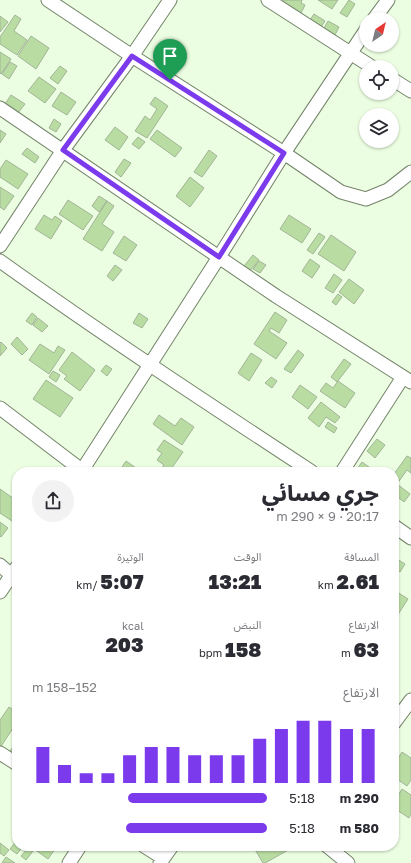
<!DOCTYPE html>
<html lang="ar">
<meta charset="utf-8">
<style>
:root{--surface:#fff;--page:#f2f2f3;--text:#2b2b33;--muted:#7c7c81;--accent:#7c3aed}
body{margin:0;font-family:"Golos Text","Noto Sans Arabic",sans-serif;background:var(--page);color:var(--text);direction:rtl;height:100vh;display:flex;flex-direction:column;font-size:15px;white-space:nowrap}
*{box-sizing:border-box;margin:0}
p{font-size:13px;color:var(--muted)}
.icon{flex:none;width:22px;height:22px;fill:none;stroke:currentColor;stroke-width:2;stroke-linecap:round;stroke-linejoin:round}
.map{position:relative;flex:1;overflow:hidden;direction:ltr}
.panel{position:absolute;left:12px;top:467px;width:387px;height:384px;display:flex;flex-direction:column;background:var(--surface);border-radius:16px;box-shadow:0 1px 3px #0004;direction:rtl}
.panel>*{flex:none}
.needle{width:26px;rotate:35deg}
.buttons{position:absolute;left:359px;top:12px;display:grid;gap:8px}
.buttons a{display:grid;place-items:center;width:40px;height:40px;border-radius:50%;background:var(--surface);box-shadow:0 1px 3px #0004;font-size:20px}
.pin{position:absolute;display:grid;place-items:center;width:34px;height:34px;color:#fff;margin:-41px -17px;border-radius:50% 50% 50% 0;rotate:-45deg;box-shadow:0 0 4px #0007}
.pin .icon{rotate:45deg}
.round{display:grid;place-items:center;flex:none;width:42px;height:42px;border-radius:21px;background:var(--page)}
.overview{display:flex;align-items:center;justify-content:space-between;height:68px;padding:0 20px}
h1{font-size:22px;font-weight:800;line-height:30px}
.figures{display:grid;grid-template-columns:repeat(3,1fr);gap:6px;height:68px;padding:4px 20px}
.figures div{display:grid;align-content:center}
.figures b{font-size:20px;font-weight:800}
.figures small{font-size:11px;font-weight:400}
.figures p{font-size:11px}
.chart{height:112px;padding:8px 20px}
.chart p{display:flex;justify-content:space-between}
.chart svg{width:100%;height:72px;margin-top:4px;stroke:var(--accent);stroke-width:6}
ul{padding:0 20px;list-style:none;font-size:13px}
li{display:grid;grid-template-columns:64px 48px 1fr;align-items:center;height:30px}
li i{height:10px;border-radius:5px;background:var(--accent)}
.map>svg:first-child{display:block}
</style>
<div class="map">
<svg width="411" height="863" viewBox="0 0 411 863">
<rect width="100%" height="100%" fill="#ecfee1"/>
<path fill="#b8dca2" stroke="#a3b498" d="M 284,0 L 302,0 L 301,3 L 305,5 L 301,13 L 282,4 Z
M 318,0 L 338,0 L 332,9 Z
M 349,0 L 355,4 L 347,17 L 340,13 Z
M 314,14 L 325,21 L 321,27 L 310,20 Z
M 15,15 L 21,19 L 14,31 L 27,40 L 17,55 L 0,44 L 0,37 Z
M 0,16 L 8,22 L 0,32 Z
M 328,21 L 339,27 L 335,35 L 324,28 Z
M 31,36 L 49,48 L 36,69 L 18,56 Z
M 0,52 L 11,59 L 1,74 L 0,73 Z
M 10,62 L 17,66 L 9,79 L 2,74 Z
M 60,66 L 67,71 L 58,84 L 50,78 Z
M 39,77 L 56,89 L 45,103 L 28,91 Z
M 61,92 L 76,102 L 67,115 L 52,106 Z
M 11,95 L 25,104 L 18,113 L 5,104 Z
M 155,97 L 168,106 L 147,138 L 135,131 L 145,116 L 150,120 L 157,109 L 150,104 Z
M 54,119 L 61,124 L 56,132 L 49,128 Z
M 115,127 L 128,137 L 119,150 L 105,140 Z
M 0,130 L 6,134 L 0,143 Z
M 157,130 L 182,148 L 175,157 L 150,139 Z
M 138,137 L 145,142 L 139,149 L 132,144 Z
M 27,148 L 39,157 L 35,163 L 22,154 Z
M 209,150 L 217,156 L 202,177 L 194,172 Z
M 124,159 L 131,163 L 121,177 L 115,172 Z
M 6,160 L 28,174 L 18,189 L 0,177 L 0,169 Z
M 190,177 L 204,188 L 190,207 L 176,196 Z
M 0,187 L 14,196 L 4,210 L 0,207 Z
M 99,196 L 107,201 L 99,212 L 92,206 Z
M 68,200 L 93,216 L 83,230 L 59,214 Z
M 107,201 L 114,206 L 102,224 L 114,232 L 102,251 L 83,239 Z
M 44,215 L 52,220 L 55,216 L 62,221 L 51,239 L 35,229 Z
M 289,215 L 311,229 L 302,243 L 280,229 Z
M 319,233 L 325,237 L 313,254 L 307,250 Z
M 331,235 L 356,252 L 344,271 L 318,254 Z
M 124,236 L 137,245 L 126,261 L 113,253 Z
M 253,255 L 259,260 L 250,271 L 244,266 Z
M 310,259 L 320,266 L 312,278 L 302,271 Z
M 259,261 L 266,265 L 260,273 L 253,269 Z
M 115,265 L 122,270 L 113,281 L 107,276 Z
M 334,274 L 342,280 L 333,293 L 325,288 Z
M 349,279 L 364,290 L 354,304 L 339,292 Z
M 338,294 L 342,297 L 336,305 L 332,302 Z
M 275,312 L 287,320 L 279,333 L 271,328 L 269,331 L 287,343 L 276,359 L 254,344 Z
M 32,313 L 37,317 L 32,325 L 26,321 Z
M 139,313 L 148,319 L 142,328 L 133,323 Z
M 38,318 L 48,326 L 42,332 L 33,325 Z
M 17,337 L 28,349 L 22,355 L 11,344 Z
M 1,342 L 7,348 L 0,356 L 0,343 Z
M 40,344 L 54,353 L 58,346 L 65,350 L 49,374 L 29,360 Z
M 298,350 L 304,355 L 291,373 L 284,369 Z
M 72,352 L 95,370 L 80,391 L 64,379 L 67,376 L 59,370 Z
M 251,353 L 262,360 L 249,381 L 238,373 Z
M 344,359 L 351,364 L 337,382 L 331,377 Z
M 106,365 L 112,369 L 107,376 L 101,371 Z
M 53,371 L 60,375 L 56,382 L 49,377 Z
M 271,377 L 277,381 L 272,388 L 265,383 Z
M 46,380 L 73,398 L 60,417 L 33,399 Z
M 338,381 L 355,393 L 345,408 L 320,391 L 326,383 L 333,388 Z
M 300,385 L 317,397 L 308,409 L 292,397 Z
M 321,402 L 340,417 L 335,423 L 326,417 L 319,427 L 308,418 Z
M 159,415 L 175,426 L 181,418 L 194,427 L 182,445 L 153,424 Z
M 328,422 L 337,428 L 334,433 L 325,427 Z
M 377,439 L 385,445 L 375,458 L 367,451 Z
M 164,440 L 183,452 L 169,472 L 165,472 L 161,469 L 164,465 L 157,460 L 162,453 L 157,450 Z
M 407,456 L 411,458 L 411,473 L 407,470 L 397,484 L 410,494 L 404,502 L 394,494 L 394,474 Z
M 126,461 L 142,472 L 124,472 L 120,470 Z
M 362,462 L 369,467 L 366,472 L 362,472 L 357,469 Z
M 0,489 L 17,501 L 17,514 L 12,521 L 0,513 Z
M 0,522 L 8,528 L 1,537 L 0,536 Z
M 397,559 L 405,564 L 400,572 L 394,567 L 394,563 Z
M 394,590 L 408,599 L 397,616 L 394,614 Z
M 9,707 L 17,712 L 17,722 L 0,748 L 0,720 Z
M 16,743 L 17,744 L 17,756 L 10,751 Z
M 402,752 L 411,758 L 411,780 L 407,786 L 394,777 L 394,765 Z
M 402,789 L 411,795 L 411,814 L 409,818 L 394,808 L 394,802 Z
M 17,840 L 17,846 L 23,846 L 17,854 L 10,849 Z
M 0,843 L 9,850 L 4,856 L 0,853 Z
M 30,846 L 57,846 L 48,859 Z
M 253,846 L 288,846 L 290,849 L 265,863 L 263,863 Z
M 28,848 L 33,851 L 26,860 L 21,856 Z
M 6,857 L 15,863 L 2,863 Z"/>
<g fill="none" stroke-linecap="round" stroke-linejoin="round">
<g stroke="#738369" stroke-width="15">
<path id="street" d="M 48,0 L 132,56 L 284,153 L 341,192 L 366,199 L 388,190 L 411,172
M 268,0 L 372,67
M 374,19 L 388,0
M 392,79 L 411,91
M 0,108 L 276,296 L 411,382
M 0,246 L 63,150 L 132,56 L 170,0
M 0,261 C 102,334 207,403 312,472
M 0,408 L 84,472
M 81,472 L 219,257 L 284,153 L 366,30
M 342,472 L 403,377
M 394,526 L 411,538
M 0,565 L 17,580
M 0,592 L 17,567
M 394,723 L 411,700
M 0,753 L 17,764
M 144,846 L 163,858
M 327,846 L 348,863
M 69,863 L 80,846
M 160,863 L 172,846"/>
</g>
<use href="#street" stroke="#fff" stroke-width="13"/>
</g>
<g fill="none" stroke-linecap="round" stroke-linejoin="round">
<g stroke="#fff" stroke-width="8">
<path id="route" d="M 132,56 L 284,153 L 219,257 L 63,150 Z"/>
</g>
<use href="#route" stroke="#7c3aed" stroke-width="5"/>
</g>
</svg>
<div class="buttons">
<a><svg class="needle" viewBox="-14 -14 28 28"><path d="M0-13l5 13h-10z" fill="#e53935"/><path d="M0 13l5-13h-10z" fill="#7c7c81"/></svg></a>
<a><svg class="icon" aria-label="locate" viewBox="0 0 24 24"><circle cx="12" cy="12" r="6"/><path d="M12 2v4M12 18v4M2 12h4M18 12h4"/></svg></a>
<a><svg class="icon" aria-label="layers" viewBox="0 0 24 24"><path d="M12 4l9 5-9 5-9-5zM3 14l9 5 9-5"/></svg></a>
</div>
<div class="pin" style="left:170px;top:80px;background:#1e9e55"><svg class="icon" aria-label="arrive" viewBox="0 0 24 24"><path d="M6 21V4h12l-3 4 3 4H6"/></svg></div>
<section class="panel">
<div class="overview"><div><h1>جري مسائي</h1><p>20:17 · 9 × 290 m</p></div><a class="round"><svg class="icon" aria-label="share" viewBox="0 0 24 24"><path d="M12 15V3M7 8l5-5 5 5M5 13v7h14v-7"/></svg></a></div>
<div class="figures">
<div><p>المسافة</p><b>2.61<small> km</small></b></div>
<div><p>الوقت</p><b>13:21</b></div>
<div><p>الوتيرة</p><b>5:07<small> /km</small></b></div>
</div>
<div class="figures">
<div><p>الارتفاع</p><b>63<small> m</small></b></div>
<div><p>النبض</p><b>158<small> bpm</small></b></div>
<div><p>kcal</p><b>203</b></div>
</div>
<div class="chart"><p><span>الارتفاع</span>152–158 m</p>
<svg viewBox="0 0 160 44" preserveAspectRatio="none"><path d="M5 44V22M15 44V33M25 44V38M35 44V38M45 44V27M55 44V22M65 44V22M75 44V27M85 44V27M95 44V27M105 44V17M115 44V11M125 44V6M135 44V6M145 44V11M155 44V11"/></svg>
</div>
<ul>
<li><b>290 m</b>5:18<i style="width:59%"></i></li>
<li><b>580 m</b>5:18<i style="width:60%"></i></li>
</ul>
</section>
</div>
